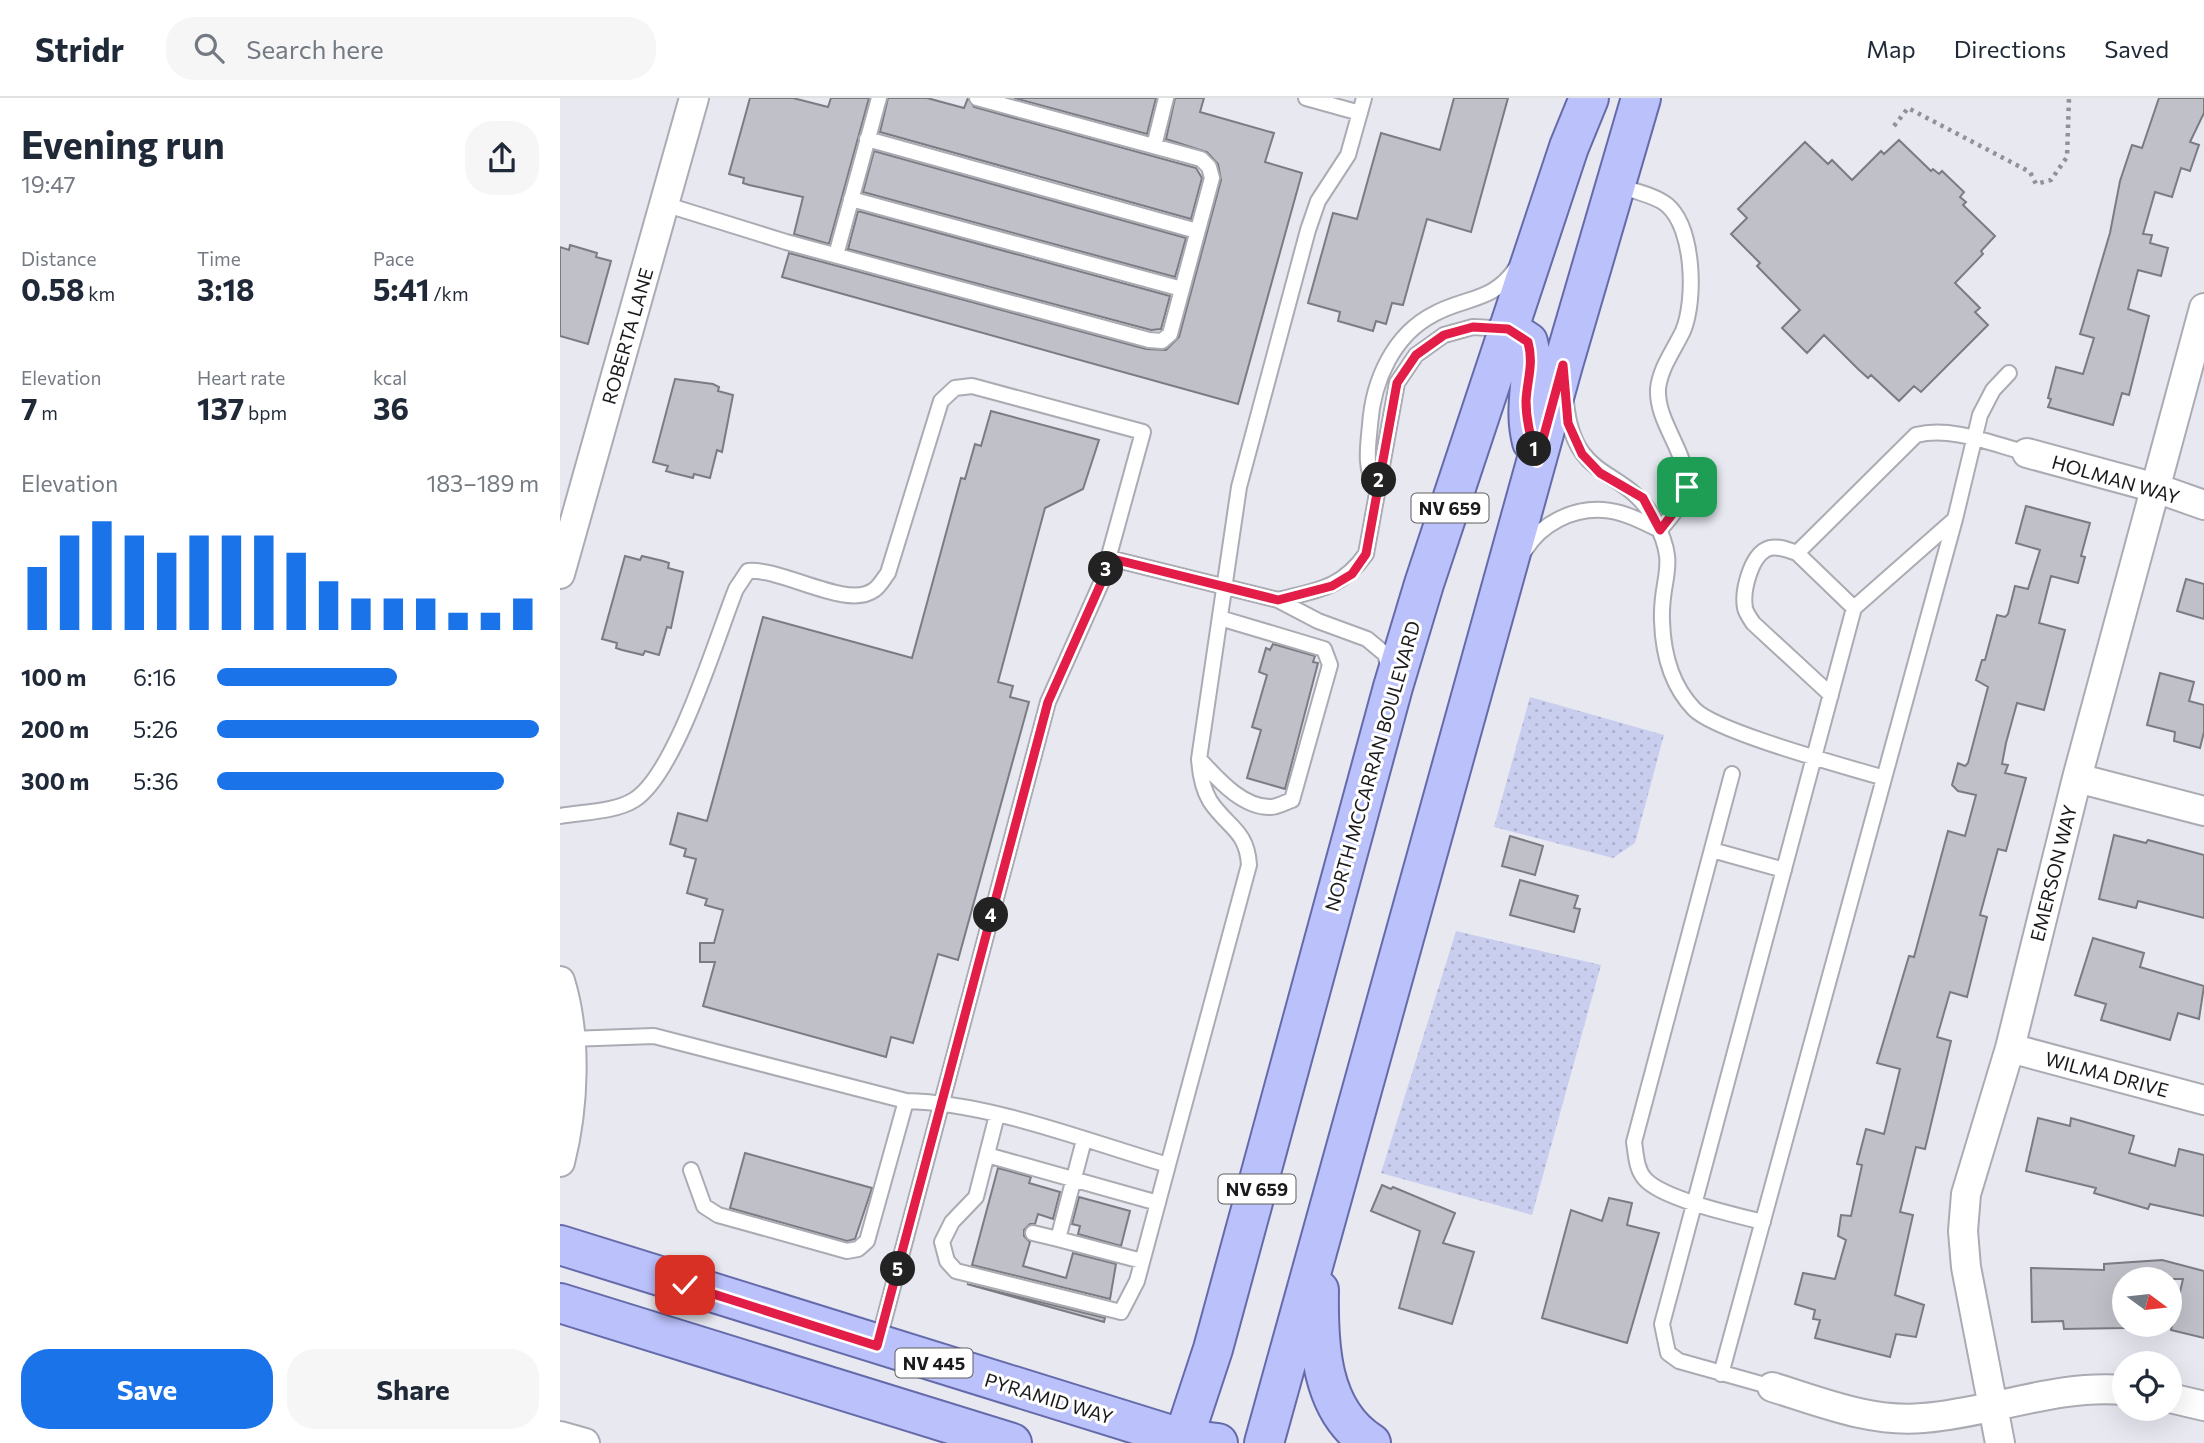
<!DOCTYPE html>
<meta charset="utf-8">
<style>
:root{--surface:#fff;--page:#f6f6f7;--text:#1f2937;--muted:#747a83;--line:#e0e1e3;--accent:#1a73e8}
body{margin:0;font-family:Commissioner,sans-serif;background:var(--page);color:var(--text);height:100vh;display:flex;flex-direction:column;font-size:26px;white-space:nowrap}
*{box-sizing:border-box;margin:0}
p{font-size:23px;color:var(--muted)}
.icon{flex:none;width:38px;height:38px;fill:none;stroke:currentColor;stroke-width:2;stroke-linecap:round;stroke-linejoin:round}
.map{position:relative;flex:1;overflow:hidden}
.side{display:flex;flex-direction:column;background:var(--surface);width:560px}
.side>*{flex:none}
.needle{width:46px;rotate:105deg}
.controls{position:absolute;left:1552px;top:1169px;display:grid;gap:14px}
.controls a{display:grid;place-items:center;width:70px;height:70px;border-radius:50%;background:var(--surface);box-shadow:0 7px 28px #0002;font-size:35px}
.pin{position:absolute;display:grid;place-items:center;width:60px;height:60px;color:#fff;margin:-30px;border-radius:14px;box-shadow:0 4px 10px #0006}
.km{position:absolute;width:35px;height:35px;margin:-18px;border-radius:50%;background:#222;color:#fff;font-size:19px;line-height:35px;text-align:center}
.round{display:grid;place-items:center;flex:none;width:74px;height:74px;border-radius:28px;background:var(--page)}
.overview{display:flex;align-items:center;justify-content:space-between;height:119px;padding:0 21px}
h1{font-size:38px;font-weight:700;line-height:52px}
.stats{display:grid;grid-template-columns:repeat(3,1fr);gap:10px;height:119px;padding:7px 21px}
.stats div{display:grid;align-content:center}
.stats b{font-size:30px;font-weight:700}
.stats small{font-size:19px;font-weight:400}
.stats p{font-size:19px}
.chart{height:196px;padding:14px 21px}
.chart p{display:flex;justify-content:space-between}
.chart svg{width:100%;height:126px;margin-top:7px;stroke:var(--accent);stroke-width:6}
.button{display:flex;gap:14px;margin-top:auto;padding:14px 21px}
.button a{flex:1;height:80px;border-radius:28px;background:var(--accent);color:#fff;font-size:28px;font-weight:700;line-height:80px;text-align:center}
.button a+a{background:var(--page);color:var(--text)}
ul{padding:0 21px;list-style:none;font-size:23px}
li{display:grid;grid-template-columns:112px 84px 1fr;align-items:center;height:52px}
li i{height:18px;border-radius:9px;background:var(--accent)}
header{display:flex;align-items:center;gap:42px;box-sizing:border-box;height:98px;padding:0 35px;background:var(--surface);border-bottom:2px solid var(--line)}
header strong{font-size:33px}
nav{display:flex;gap:38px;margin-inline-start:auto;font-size:24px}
.search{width:490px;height:63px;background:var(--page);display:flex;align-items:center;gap:18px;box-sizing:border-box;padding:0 24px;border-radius:28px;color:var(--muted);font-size:26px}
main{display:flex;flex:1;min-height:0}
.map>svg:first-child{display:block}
</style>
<header>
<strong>Stridr</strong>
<div class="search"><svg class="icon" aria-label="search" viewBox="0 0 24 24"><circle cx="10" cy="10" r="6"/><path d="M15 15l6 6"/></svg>Search here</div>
<nav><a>Map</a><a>Directions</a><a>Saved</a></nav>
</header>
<main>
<section class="side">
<div class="overview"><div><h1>Evening run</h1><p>19:47</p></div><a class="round"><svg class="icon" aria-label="share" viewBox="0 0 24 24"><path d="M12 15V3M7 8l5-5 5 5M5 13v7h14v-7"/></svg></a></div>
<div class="stats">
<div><p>Distance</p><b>0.58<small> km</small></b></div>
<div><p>Time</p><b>3:18</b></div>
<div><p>Pace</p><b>5:41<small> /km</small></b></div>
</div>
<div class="stats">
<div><p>Elevation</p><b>7<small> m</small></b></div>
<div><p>Heart rate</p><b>137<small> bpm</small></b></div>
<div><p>kcal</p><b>36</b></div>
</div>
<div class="chart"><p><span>Elevation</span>183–189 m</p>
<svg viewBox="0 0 160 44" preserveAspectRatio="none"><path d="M5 44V22M15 44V11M25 44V6M35 44V11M45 44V17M55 44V11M65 44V11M75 44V11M85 44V17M95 44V27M105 44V33M115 44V33M125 44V33M135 44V38M145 44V38M155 44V33"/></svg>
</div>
<ul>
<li><b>100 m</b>6:16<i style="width:56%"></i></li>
<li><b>200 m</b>5:26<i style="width:100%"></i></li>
<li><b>300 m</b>5:36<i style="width:89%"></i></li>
</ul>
<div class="button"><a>Save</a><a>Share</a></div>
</section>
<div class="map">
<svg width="1644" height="1345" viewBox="0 0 1644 1345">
<defs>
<pattern id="grass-dots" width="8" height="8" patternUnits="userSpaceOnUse" patternTransform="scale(1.75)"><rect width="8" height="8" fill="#c9ceef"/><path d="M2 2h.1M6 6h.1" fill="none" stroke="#acb0cc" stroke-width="1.8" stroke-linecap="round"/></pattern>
</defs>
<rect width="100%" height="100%" fill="#e7e8f0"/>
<path fill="url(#grass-dots)" d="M 970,599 L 1104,637 L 1075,745 L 1053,760 L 934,729 Z
M 896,833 L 1041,867 L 972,1117 L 821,1075 Z"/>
<path fill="#bfc0c8" stroke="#7b7c83" stroke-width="2" d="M 190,0 L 233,0 L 268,9 L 271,0 L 309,0 L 269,146 L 234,136 L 243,99 L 189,87 L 183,85 L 184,80 L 169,76 Z
M 328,0 L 367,0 L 404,10 L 408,0 L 414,9 L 636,70 L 642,80 L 631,121 L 320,34 Z
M 454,0 L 596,0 L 587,36 Z
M 615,0 L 644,0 L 640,14 L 714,35 L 705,64 L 742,75 L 678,306 L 222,179 L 229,155 L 586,251 L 606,252 L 619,239 L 661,82 L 658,66 L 647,54 L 606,41 Z
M 894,0 L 948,0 L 911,134 L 867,121 L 843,207 L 832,205 L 826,226 L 816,223 L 813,233 L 778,223 L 780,214 L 748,205 L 773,115 L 797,121 L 821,35 L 880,52 Z
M 1599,0 L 1644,0 L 1644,15 L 1630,44 L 1639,47 L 1630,73 L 1621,70 L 1612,99 L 1595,94 L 1583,136 L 1592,137 L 1590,145 L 1608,150 L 1601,178 L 1578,172 L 1568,211 L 1589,218 L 1569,297 L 1562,295 L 1553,327 L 1488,309 L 1491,301 L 1488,300 L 1496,269 L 1523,276 L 1534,240 L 1520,236 L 1550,135 L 1560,83 L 1572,47 L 1582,50 Z
M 1339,42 L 1371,73 L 1373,71 L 1379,76 L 1382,73 L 1404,94 L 1400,99 L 1406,104 L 1403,107 L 1435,138 L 1421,153 L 1423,156 L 1395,185 L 1420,210 L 1415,214 L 1428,227 L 1361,294 L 1354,288 L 1339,303 L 1311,277 L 1308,280 L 1298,271 L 1264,237 L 1247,255 L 1222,230 L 1240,212 L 1197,168 L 1200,165 L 1171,136 L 1187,120 L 1178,111 L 1245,44 L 1268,66 L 1272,62 L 1292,82 L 1321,53 L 1324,56 Z
M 314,53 L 626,140 L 615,179 L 303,94 Z
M 298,113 L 610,198 L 601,231 L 591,232 L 288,151 Z
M 10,147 L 37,155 L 36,159 L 51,163 L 28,246 L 0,238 L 0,149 L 9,152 Z
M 115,281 L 153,286 L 159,289 L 158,293 L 173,297 L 162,354 L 157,352 L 150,380 L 134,376 L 133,380 L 113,375 L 106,373 L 108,368 L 93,364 Z
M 431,313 L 539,342 L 523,391 L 485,410 L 438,584 L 453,588 L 450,599 L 469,604 L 398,862 L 378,856 L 353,945 L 331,939 L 326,959 L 143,908 L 155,864 L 140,864 L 140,845 L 154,845 L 163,812 L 145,807 L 147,801 L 127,795 L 136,761 L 124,758 L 126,751 L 110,746 L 118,715 L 147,723 L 203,519 L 352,560 L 401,380 L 405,381 L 415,346 L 421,348 Z
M 1466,408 L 1530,425 L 1521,458 L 1525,459 L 1518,485 L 1491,478 L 1479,525 L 1505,532 L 1484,612 L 1457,605 L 1446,645 L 1442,666 L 1448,667 L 1445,675 L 1466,680 L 1446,753 L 1438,751 L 1420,817 L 1427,819 L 1407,899 L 1390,894 L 1377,939 L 1391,943 L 1365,1051 L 1356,1049 L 1340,1114 L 1353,1117 L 1335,1197 L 1364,1207 L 1356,1239 L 1336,1236 L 1330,1259 L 1255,1240 L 1260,1222 L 1253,1221 L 1255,1212 L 1235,1206 L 1243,1175 L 1275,1181 L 1286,1142 L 1278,1138 L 1281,1117 L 1291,1118 L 1302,1067 L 1297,1066 L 1306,1031 L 1324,1036 L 1340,971 L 1317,965 L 1349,858 L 1354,859 L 1388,733 L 1405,738 L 1416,697 L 1398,693 L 1392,687 L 1398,665 L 1405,668 L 1408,665 L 1428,589 L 1416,582 L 1422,562 L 1425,562 L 1437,517 L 1445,519 L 1448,516 L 1455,488 L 1468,491 L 1480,452 L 1456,445 Z
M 65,458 L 80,462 L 82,458 L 103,463 L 109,465 L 108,470 L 123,474 L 111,530 L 107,529 L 99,557 L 85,553 L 83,557 L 62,552 L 56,550 L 57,545 L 42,541 Z
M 1626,481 L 1644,486 L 1644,521 L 1617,513 Z
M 713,546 L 755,558 L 753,564 L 758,565 L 725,691 L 687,680 L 701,632 L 692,629 L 707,577 L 699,574 L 706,550 L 710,552 Z
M 1600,575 L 1634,584 L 1629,603 L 1644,607 L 1644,634 L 1640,650 L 1614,643 L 1615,634 L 1587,627 Z
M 1554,737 L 1586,745 L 1588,742 L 1644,757 L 1644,820 L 1578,803 L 1576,810 L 1539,801 Z
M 950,738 L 983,748 L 975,777 L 942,768 Z
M 960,782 L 1018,798 L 1014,810 L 1020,811 L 1014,834 L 950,817 Z
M 1533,840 L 1584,855 L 1580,869 L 1644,888 L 1639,921 L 1618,915 L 1610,942 L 1541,922 L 1546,906 L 1515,897 Z
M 1478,1020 L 1510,1028 L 1511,1020 L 1574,1038 L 1569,1055 L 1615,1068 L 1619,1051 L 1644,1057 L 1644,1118 L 1590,1106 L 1588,1111 L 1534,1095 L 1536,1090 L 1466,1073 Z
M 185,1055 L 312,1090 L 295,1141 L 287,1143 L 170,1110 Z
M 438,1070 L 471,1079 L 469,1085 L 500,1094 L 493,1121 L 478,1116 L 475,1126 L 470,1126 L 464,1132 L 464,1138 L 470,1144 L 463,1168 L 506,1180 L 513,1155 L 556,1166 L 550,1201 L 412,1167 Z
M 822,1087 L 831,1091 L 833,1089 L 895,1115 L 883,1145 L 914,1154 L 892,1226 L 839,1210 L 860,1133 L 811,1113 Z
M 519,1099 L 570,1113 L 561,1148 L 518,1136 L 520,1128 L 512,1126 Z
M 1049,1100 L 1072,1105 L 1067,1127 L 1099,1135 L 1067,1245 L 982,1220 L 1011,1112 L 1042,1123 Z
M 1602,1162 L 1644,1173 L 1644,1240 L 1611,1232 L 1623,1181 L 1564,1181 L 1564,1230 L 1504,1231 L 1503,1223 L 1472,1224 L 1471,1170 L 1544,1172 L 1544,1166 Z
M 407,1186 L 545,1220 L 544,1224 Z"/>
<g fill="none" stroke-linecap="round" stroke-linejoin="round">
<g stroke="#aaabb3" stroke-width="18">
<path id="service" d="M 746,0 L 800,15
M 307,41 L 637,133
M 594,48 L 606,0
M 1058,88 C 1073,93 1095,97 1107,107 C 1134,130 1136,202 1123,233 C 1114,252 1100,270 1098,291 C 1096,330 1139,364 1122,402 C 1117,413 1107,423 1100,432
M 291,101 L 622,191
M 104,106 L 226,144 L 589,242 L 602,243 L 610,236 L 652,80 L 649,69 L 641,61 L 417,0
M 276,157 L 319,0
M 1449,275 L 1433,292 L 1420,317 L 1395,421 L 1294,510 L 1237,455 L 1356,337 C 1392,328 1432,346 1467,355
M 1006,304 C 1014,387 1065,367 1094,421 C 1120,470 1100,477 1102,523 C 1103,555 1111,587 1134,611 C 1156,634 1288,669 1324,680
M 816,389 C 804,370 808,349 810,327 C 813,283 833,237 874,216 C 904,199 934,204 956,170
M 965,452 C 981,426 1012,410 1043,412 C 1063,413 1083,424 1100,432
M 1237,455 C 1228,452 1219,448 1210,450 C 1191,455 1182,493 1185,510 C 1186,515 1190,520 1193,525 L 1271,597
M 549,460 L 718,502 L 758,523 L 807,541 L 825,556 L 829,571
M 718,502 C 757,492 781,491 806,456 L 837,285 L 856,257 L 884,237 L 913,229 L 948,231
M 639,661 C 657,680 682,710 711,709 C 717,709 726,704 732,702 L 770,567 L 764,551 L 660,520
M 1172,676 L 1074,1044 C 1076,1056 1076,1071 1085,1081 C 1103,1101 1175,1117 1203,1124
M 0,718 C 22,714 55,714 74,702 C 116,676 156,541 176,491 L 188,473 C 223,470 287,512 314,492 C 320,488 324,480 328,475 L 381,303 L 395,290 L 412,288 L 583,334 L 542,483 L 488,604 L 318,1245
M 1152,752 L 1224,772
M 9,941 L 94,938 L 346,1003 C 431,1005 526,1043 608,1067 L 689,767 C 687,732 667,729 650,703 C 642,690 640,676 639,661 L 679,389 L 748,132 L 758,103 L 788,57 L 804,0
M 437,1017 L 416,1099 L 392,1124 L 382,1144 L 387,1163 L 396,1173 L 561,1214 L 577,1183 L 608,1067
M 524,1042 L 498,1141 L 582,1163
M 427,1057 L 598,1105
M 131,1072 L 144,1108 L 158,1117 L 287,1153 L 298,1151 L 307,1143 L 346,1003
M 473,1135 L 498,1141
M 1161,1276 L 1395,421
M 1212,1289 L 1119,1263 L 1108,1255 L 1102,1226 L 1294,510"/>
</g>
<g stroke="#aaabb3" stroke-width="32">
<path id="minor" d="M 1467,355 L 1596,390 L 1644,407
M 0,476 L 134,0
M 1517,680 L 1644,713
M 0,883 C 17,938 14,1009 0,1064
M 1450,950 L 1644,1002
M 1212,1289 C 1261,1304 1311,1325 1363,1320 C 1431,1315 1495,1286 1564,1292
M 1610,1300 L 1644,1308
M 0,1338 L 25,1345
M 1440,1345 L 1406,1169 L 1403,1133 L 1406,1096 L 1450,950 L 1517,680 L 1644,210"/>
</g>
<g stroke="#656baa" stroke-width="42">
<path id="primary" d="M 948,231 L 968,244 C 977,278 962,305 972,344
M 0,1147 L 624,1341 L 658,1345
M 759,1192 C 758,1246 760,1313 811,1345
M 0,1205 L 452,1345
M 622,1345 L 653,1251 L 833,589 L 864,486 L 1009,49 L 1029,0
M 704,1345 L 1003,267 L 1081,0"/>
</g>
<path stroke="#919197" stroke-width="4.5" stroke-dasharray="3.5 5" stroke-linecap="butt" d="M 1334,28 L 1348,10 L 1470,74 L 1476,86 L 1491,82 L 1507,59 L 1509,0"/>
<use href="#service" stroke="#fff" stroke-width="14"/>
<use href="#minor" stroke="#fff" stroke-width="28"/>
<use href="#primary" stroke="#bbc1fa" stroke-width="38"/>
</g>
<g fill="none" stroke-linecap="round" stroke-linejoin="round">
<g stroke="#fff" stroke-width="14">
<path id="route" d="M 125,1187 L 317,1248 L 488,604 L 542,483 L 549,460 L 718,502 L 772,488 L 792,476 L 806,456 L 837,285 L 856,257 L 884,237 L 913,229 L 948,231 L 968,244 C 974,266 967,282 966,303 C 966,324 972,343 977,363 L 1003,267 L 1008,325 L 1022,356 L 1040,375 L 1083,400 L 1100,432 L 1121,405 L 1127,389"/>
</g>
<use href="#route" stroke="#e11d48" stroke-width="9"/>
</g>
<g text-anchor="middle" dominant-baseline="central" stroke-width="6" stroke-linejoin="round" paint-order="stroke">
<g fill="#fff" stroke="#5f5f61" stroke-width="2">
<rect x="851.5" y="395.5" width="77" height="29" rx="5"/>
<rect x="658.5" y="1076.5" width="77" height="29" rx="5"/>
<rect x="335.5" y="1250.5" width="77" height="29" rx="5"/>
</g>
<g font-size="18" font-weight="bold" fill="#1a1a1d">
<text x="890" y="410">NV 659</text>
<text x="697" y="1091">NV 659</text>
<text x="374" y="1265">NV 445</text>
</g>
<g font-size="19" fill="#1a1a1d" stroke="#fff">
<text transform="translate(67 238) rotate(-74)">ROBERTA LANE</text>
<text transform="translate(1556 381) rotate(16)">HOLMAN WAY</text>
<text transform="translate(812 668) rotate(-74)">NORTH MCCARRAN BOULEVARD</text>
<text transform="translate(1493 775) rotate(-76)">EMERSON WAY</text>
<text transform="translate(1547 976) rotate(15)">WILMA DRIVE</text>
<text transform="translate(489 1300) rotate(17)">PYRAMID WAY</text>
</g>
</g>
</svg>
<div class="controls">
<a><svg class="needle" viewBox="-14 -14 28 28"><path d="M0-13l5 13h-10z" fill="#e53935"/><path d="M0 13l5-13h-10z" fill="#747a83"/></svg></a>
<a><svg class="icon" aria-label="locate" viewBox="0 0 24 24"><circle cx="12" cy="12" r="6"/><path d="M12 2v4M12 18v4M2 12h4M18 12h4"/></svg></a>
</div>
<div class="pin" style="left:1127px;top:389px;background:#1e9e55"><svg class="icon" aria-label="arrive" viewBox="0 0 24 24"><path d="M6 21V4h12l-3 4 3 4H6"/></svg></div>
<div class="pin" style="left:125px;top:1187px;background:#d93025"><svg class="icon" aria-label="check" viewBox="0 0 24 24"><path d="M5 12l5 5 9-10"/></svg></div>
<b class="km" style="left:974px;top:351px">1</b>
<b class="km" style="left:819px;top:382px">2</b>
<b class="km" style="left:546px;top:471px">3</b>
<b class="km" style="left:431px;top:817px">4</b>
<b class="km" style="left:338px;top:1171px">5</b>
</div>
</main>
